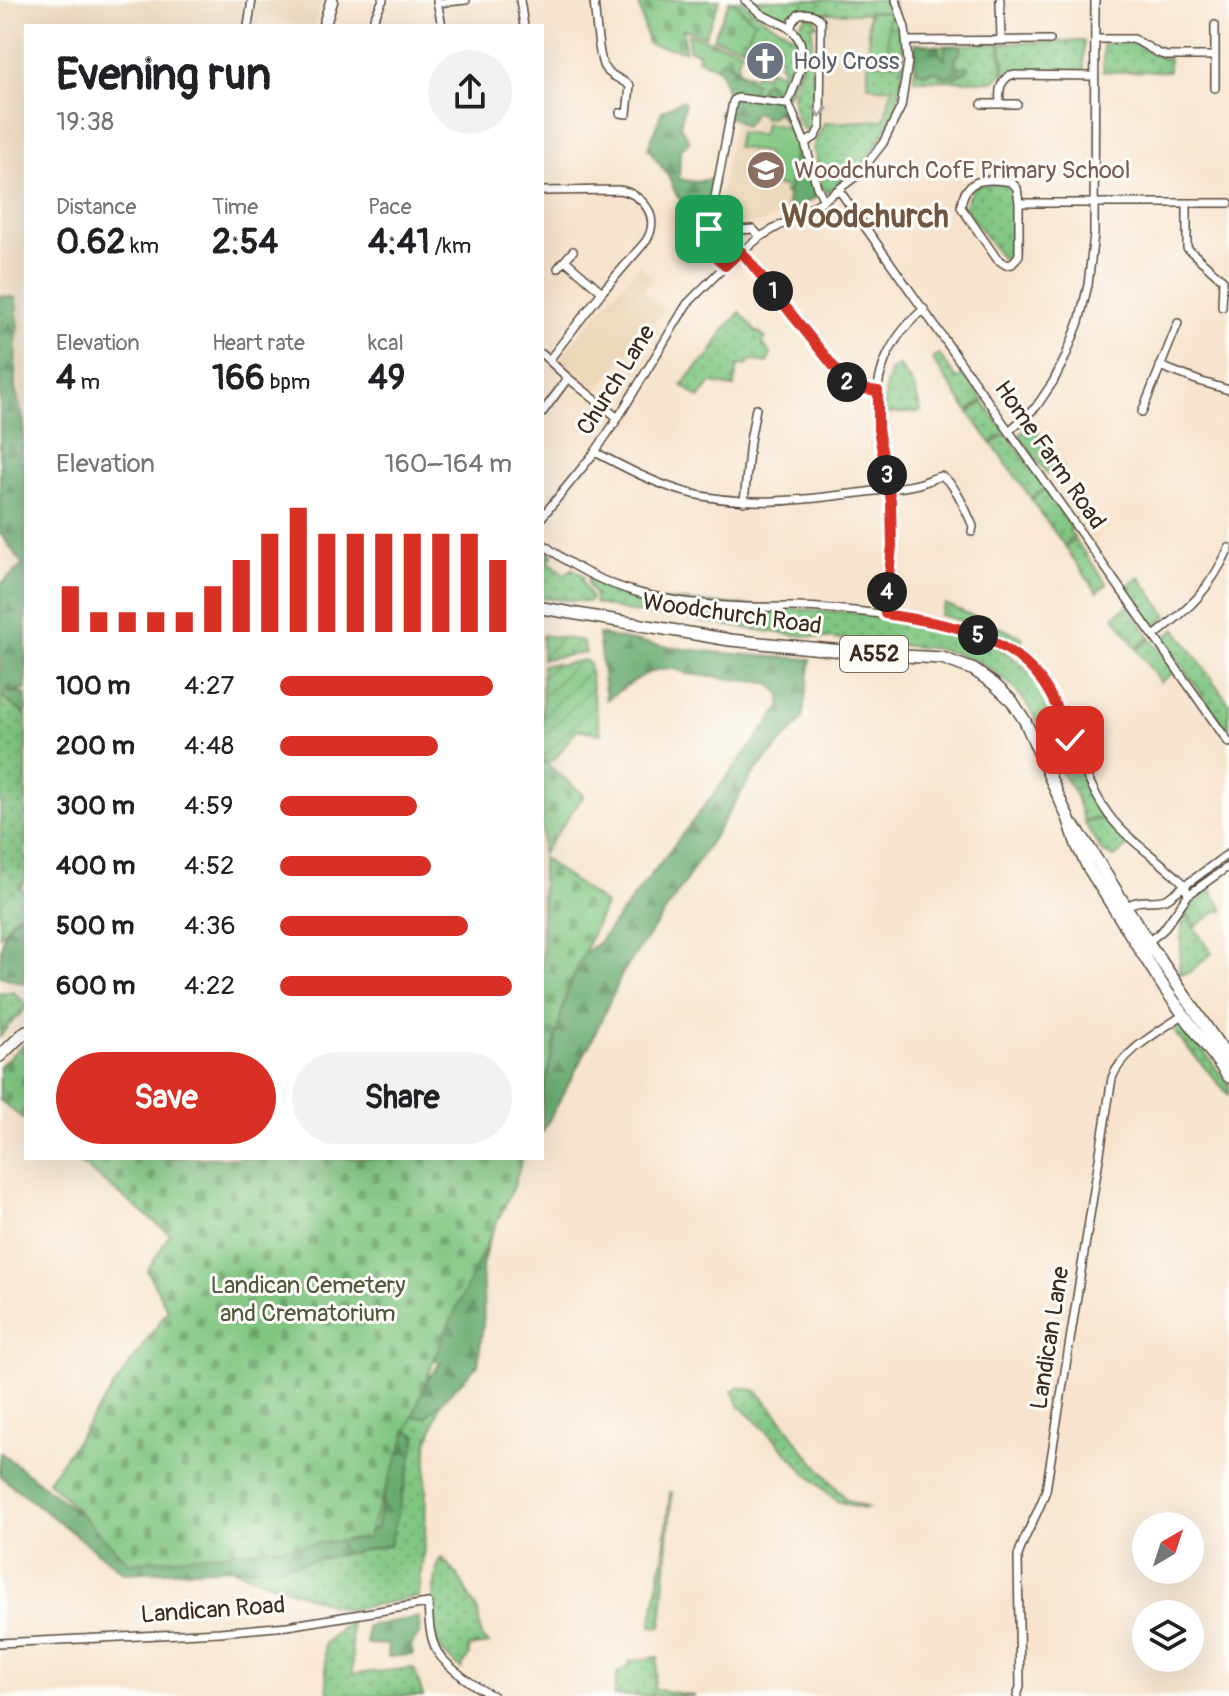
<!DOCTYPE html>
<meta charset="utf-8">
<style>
:root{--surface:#fff;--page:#f2f2f2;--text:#202124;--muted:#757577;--accent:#d93025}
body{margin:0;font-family:Pangolin,sans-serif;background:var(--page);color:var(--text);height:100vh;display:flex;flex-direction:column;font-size:30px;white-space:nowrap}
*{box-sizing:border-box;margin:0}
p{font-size:26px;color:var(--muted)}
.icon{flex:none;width:44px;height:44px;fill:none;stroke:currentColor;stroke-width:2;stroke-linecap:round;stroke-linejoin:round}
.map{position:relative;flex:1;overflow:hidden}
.details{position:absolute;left:24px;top:24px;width:520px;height:1136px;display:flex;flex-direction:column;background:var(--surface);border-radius:0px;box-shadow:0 8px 32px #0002}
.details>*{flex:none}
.needle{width:52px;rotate:39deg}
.fabs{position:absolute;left:1132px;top:1512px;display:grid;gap:16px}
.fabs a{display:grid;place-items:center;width:72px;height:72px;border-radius:50%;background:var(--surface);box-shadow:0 8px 32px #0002;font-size:40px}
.pin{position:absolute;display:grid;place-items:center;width:68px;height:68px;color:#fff;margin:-34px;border-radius:16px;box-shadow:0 4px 12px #0006}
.km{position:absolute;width:40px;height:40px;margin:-20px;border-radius:50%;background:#222;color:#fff;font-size:22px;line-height:40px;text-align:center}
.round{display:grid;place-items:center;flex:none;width:84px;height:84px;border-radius:42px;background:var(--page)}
.summary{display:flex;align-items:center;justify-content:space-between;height:136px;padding:0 32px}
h1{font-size:44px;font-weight:700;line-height:60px}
.figures{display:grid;grid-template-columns:repeat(3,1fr);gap:12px;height:136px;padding:8px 32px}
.figures div{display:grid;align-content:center}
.figures b{font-size:34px;font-weight:700}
.figures small{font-size:22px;font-weight:400}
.figures p{font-size:22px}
.chart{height:224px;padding:16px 32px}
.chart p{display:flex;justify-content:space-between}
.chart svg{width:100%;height:144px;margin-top:8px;stroke:var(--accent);stroke-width:6}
.button{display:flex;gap:16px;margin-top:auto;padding:16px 32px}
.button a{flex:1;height:92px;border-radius:48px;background:var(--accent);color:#fff;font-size:32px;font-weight:700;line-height:92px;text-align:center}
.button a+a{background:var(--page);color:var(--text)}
ul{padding:0 32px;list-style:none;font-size:26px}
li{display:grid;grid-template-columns:128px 96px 1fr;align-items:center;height:60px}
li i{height:20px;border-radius:10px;background:var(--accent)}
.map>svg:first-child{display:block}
</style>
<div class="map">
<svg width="1229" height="1696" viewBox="0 0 1229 1696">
<defs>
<pattern id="grass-dots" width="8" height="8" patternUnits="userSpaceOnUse" patternTransform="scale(2)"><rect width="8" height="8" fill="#80c681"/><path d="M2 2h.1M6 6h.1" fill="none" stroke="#6aa169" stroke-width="1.8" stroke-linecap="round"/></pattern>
<pattern id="forest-firs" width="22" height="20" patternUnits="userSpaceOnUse" patternTransform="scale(2)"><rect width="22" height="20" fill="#68ab6f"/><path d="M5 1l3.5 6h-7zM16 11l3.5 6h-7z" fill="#578b5b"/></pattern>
<pattern id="cemetery-stones" width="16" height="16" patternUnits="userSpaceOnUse" patternTransform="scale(2)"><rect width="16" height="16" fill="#80c681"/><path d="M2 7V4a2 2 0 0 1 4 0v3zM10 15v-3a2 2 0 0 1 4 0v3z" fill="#6aa169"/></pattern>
<pattern id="garden-furrows" width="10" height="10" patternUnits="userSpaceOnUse" patternTransform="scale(2)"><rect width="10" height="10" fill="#80c681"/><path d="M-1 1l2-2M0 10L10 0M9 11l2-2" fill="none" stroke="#6aa169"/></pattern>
</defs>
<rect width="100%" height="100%" fill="#fdfcf7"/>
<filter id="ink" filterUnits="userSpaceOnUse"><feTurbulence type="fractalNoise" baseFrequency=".0125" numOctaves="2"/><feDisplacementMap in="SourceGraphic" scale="16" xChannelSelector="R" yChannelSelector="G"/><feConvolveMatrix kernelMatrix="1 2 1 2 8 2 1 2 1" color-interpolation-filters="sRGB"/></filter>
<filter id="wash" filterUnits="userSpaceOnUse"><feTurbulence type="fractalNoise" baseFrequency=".006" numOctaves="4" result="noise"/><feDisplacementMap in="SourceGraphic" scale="32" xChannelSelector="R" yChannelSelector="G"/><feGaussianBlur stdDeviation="1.8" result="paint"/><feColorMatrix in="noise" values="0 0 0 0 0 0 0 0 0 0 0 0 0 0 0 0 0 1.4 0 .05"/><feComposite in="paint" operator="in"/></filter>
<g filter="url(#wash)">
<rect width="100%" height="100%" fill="#f7e4ce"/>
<path fill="#ecd8ba" d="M 0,0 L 321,0 L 314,26 L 304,26 L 260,14 L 258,26 L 26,26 L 26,463 L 21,460 L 16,298 L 0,296 Z
M 888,0 L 896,64 L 894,87 L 884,120 L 824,123 L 804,121 L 808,11 Z
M 737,104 L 790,109 L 814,195 L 774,218 L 760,223 L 714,227 Z
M 639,265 L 654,278 L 643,291 L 665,310 L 595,392 L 557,360 Z"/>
<path fill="url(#grass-dots)" stroke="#5e7850" stroke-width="2" d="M 731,0 L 742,0 L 759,16 L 791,34 L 798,40 L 801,62 L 788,95 L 771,99 L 751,96 L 727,72 L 721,72 L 716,67 L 721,60 L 731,62 L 735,69 L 754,77 L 756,73 L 765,76 L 768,69 L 781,73 L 783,66 L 779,64 L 782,57 L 773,54 L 774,51 L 755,45 L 753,51 L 744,47 L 754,21 Z
M 750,0 L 892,0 C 900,21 906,44 903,67 C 899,117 872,167 828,192 L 823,189 L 821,185 L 820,171 L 813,148 L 824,123 L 884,120 L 893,86 C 886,90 876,88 868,85 L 868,57 L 876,63 L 895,63 L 890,57 L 876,56 L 868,52 L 888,50 L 869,13 L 868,35 L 868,13 L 826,13 L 825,21 L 825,17 C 811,7 798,11 786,21 C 771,19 760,10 750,0 Z
M 807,16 L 815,18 L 817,25 L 812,25 L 812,80 L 817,81 C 817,98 821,118 810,131 L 803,129 C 799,120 792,109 793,99 C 794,82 805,66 805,49 C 805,32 790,30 807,16 Z
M 1084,41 L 1084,71 L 1011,71 L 1005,73 L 1001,43 Z
M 915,43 L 938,46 L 999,43 L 1003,73 L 994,81 L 914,80 Z
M 1135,43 L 1156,56 L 1169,59 L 1169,71 L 1103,72 L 1103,44 Z
M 1005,184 L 1012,188 L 1016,195 L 1016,251 L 1011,258 L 1002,259 L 968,212 L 965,204 C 975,179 981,185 1005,184 Z
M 740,312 L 757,333 L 759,332 L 766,339 L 762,342 L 771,355 L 767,363 L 749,360 L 747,366 L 738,365 L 734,387 L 711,383 L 699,398 L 682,385 L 704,359 L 707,360 L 724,330 Z
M 939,354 L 957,379 L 964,374 L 983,400 L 968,411 L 932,359 Z
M 899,366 L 914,387 L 921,412 L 884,414 L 886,385 L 890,371 Z
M 984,402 L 1005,432 L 991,443 L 969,413 Z
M 1032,424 L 1063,467 L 1052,474 L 1047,474 L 1021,438 L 1020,434 Z
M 1007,434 L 1045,488 L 1031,498 L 992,444 Z
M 1046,489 L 1069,523 L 1071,530 L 1069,531 L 1074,537 L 1064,545 L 1031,500 Z
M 1075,540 L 1107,584 L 1097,592 L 1065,547 Z
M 549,551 L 553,555 L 548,561 L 566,575 L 572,568 L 583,576 L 583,583 L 591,598 L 589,602 L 542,598 L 542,565 Z
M 1140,577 L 1167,616 L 1154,627 L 1130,592 L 1132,590 L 1128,585 Z
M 588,578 L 626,593 L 664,602 L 664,605 L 671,618 L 625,611 L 594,603 L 595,596 L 588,584 Z
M 666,600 C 710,603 755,606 800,609 C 870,614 965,616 1021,664 C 1044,684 1056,713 1067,741 L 1055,763 C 1046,744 1039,723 1028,706 C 1006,672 969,653 929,648 C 843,640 758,633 673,616 L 665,603 Z
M 945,604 L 1020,636 L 1023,638 L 1018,649 C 994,632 969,622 940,615 Z
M 1126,607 L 1130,608 L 1150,637 L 1136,648 L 1114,616 Z
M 1176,629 L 1229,703 L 1229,733 L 1163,639 Z
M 1151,639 L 1175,672 L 1160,682 L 1137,650 Z
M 1,690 L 19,692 L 26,695 L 26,881 L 20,888 L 26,893 L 26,911 L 15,916 L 0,936 Z
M 1068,744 L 1089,793 L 1106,818 L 1084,820 L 1075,794 L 1056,764 Z
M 1107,819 L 1132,843 L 1114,857 L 1103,853 L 1084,822 Z
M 1210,889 L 1224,910 L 1222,912 L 1219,910 L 1196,926 L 1185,911 L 1187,906 Z
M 1183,912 L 1212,953 L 1188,973 L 1179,974 Z
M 0,992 L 13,992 L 26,1004 L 26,1008 L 9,1025 L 0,1037 Z
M 1180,1022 L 1183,1024 L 1229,1085 L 1229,1095 L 1177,1036 L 1173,1027 L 1175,1023 Z
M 739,1387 L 757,1391 L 785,1423 L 801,1447 L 847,1500 L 868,1508 L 864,1509 L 837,1501 L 806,1473 L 773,1437 L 739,1406 L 732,1391 Z
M 442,1400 L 427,1445 L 425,1535 L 419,1597 L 346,1610 L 237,1571 L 215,1554 L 367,1538 L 412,1416 L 426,1417 Z
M 670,1492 L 672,1492 L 661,1627 L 651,1626 L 663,1558 Z
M 442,1558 L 457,1574 L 478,1612 L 481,1637 L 489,1644 L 468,1647 L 469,1655 L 461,1669 C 455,1663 447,1657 442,1651 C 424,1627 435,1589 438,1562 Z
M 350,1619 L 353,1674 L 414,1668 L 423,1696 L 328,1696 L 324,1644 Z
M 658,1657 L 654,1689 L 695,1696 L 614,1696 L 617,1673 L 630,1665 L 629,1661 Z"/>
<path fill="url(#forest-firs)" stroke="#526a46" stroke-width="2" d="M 915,43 L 938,46 L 940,55 L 945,59 L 944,52 L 946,46 L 961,45 L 959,54 L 954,62 L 962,68 L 966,65 L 969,67 L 967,71 L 956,77 L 944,76 L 936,71 L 925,73 L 915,70 Z
M 721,60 C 735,63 741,78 755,83 L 752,93 L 756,97 L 762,84 L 767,81 L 773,90 L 781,90 L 785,93 L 779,103 L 790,112 L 797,126 C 784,128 784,120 777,112 L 770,118 L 763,118 L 760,113 L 753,113 L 750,120 L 744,127 L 732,118 L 722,117 L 719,113 L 729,103 L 721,72 L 716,67 Z
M 681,101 L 685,103 L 680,126 L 690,141 L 680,151 L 679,179 L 696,182 L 711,179 L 716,182 L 706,235 L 705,251 L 700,255 L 694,253 L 693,244 L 699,239 L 698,232 L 701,224 L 677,196 L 668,176 L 648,148 L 662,111 Z
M 796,145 L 800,146 L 817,197 L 790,211 L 787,209 L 788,194 Z
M 0,296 L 16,298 L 18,326 L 16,336 L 15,388 L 24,423 L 22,462 L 26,464 L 26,689 L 10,691 L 26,695 L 26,715 L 5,700 L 0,691 L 0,585 L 23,565 L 0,533 Z
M 598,634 C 668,650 740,655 811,659 L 802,720 L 753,774 L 678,893 L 622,974 L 592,1040 L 542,1133 L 542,1096 L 566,994 L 583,954 L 599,942 L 780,708 L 781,694 L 768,683 L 686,674 C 660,656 627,686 606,700 Z
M 26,911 L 26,984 L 0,976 C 0,948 0,923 26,911 Z
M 497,1208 L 482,1266 L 484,1315 L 478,1365 L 426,1417 L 401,1416 L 440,1363 L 412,1346 Z
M 401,1426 L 417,1436 L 390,1545 L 283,1566 L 124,1573 L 0,1476 L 0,1452 L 132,1555 L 376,1529 Z
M 419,1617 L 420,1633 L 411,1645 L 413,1655 L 387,1657 L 388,1645 L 366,1644 L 367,1626 Z"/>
<path fill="url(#cemetery-stones)" stroke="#5e7850" stroke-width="2" d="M 638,0 L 720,0 L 705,36 L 683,29 L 685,51 L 648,44 Z
M 730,0 L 754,21 L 744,47 L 713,38 Z
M 688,34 L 742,50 L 738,61 L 739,71 L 731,62 L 721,60 L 716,67 L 697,59 L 699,53 L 689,50 Z
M 542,760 L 584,795 L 542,854 Z
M 542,858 L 605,904 L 566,994 L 542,1096 Z
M 26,1042 L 26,1121 L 0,1100 L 0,1066 Z
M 74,1158 L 522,1158 L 514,1186 L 442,1339 L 367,1538 L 129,1563 L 48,1481 L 168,1310 L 147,1271 L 170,1234 Z"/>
<path fill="url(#garden-furrows)" stroke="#5e7850" stroke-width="2" d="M 542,635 L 582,641 L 586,653 L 542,659 Z
M 583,660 L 589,663 L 593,695 L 601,734 L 577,729 L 555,759 L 546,763 L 542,760 L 542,665 L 557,664 L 559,665 Z"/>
<path fill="#80c681" stroke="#5e7850" stroke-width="2" d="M 869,12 L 888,12 L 888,51 L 869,51 Z
M 765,123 L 791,128 L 796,141 L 788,194 L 784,194 L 785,187 L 754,182 L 756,169 L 765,170 L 767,153 L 736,147 L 739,132 L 762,135 Z"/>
</g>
<g filter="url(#ink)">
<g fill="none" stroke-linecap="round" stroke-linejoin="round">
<g stroke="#574638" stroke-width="10">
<path id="street" d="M 520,0 L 524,26
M 594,0 C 595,12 599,59 604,67 C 609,76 622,79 630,86 L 627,114 L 620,113
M 745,0 C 750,4 755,9 760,13 C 768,19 779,21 788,27 C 814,45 798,79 788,102 L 805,143 L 817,187 L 824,200
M 1000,0 L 1001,40
M 437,1 L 442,26
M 437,3 L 466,0
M 1215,25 L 1215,88
M 248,26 L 252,0
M 375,26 L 374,18 L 383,0
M 790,29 L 793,21 L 799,14 C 808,13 815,13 821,21 L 820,128 L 815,137 L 805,143
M 1095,39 L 1134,39 L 1158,53 L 1167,56 L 1215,56
M 908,41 L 1050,40
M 1000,103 C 999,91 999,83 1010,75 L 1093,76
M 982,104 L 1017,104
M 839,190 L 1229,743
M 542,191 L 619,190 C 644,194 661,218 646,241 L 602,292 L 549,360
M 1019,203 L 1019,255 L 1012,264 L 1006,265 L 997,259 L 961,207 C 964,177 987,178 1011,182 L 1017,188 L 1019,203 L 1229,203
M 1187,203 L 1187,248 L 1223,280 L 1222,307
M 714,237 L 709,229 L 733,102 L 735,99 L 738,98 L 785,104 L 788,102
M 741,251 L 846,382 L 857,388 L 878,391
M 565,260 L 602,292
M 725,266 L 711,250 C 711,227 736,231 753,229 L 760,237
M 558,268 L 573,251
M 542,354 L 568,378 L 618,418
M 1160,366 L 1199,381 L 1229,390
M 1142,412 L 1178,323
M 542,413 L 568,378
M 1009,431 L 1036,407 L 1053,382 L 1065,358 L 1079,322 L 1088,285 L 1094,234 L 1095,0
M 595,452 C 624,467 653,483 685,492 C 740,507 795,501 850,494 C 873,491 896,489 918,484 C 926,482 933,478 941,476 C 955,482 966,511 973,526 L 972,532
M 744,502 L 750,441 L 756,408
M 542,517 L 595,452 L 618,418 L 687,304 L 725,266 L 760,237 L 824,200 L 858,175 L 883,143 L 901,107 L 908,62 L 905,28 L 896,0
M 542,543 C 603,593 669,604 746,607 C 770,608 795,606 819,608 C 847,610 876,613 904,617 C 932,621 965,626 991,640 C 1062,677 1065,747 1104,808 C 1122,837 1154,855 1179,879 L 1185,885 L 1188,895
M 885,614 C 889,577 894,540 891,503 C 890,483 884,462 880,442 C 870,388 881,345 924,309
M 1154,636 C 1190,608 1209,591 1229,548
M 1125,907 C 1141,896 1152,905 1168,898 L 1229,853
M 1148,942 L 1163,930 L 1188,895 L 1229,866
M 0,1643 L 220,1632 L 287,1626 L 428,1603 C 429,1619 429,1638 438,1653 C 448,1668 477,1688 493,1696
M 1017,1696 L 1020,1687 L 1018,1556 C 1025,1533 1039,1513 1046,1490 L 1112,1078 C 1122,1051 1160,1031 1183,1015"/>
</g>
<g stroke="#574638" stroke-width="14">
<path id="primary" d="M 324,26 L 332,0
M 542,608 L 730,640 L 884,655 L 942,658 L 974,670 L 994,684 L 1012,701 L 1025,721 L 1069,820 L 1077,845 L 1088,867 L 1165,989 L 1229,1077
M 1075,827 L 1085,841 L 1150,945 L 1229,1060
M 0,1056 L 26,1031"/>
</g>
<use href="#street" stroke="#fff" stroke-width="7"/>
<use href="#primary" stroke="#fff" stroke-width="11"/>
</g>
<defs><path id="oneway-chevron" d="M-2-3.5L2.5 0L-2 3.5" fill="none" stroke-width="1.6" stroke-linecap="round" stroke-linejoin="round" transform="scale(2)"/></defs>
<use stroke="#a79f9a" href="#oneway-chevron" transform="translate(820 112) rotate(91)"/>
</g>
<g fill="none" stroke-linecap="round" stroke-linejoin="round" filter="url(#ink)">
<g stroke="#fff" stroke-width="16">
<path id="route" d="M 709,229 L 714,237 C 706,249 716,257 725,266 L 741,251 L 846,382 L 857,388 L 878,391 L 878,429 L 891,501 L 892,546 L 885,614 C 940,623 1003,631 1040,679 C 1054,697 1061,719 1070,740"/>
</g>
<use href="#route" stroke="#d93025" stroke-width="10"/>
</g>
<defs>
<g id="church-disc" transform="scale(2)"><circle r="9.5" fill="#6b7280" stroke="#fdfcf7"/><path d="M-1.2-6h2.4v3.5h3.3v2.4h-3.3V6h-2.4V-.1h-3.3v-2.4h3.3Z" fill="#fff"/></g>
<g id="school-disc" transform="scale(2)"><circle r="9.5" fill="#8d6e63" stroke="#fdfcf7"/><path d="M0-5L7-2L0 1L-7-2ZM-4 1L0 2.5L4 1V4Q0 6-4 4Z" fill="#fff"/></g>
</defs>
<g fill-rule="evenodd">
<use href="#church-disc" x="765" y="61"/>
<use href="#school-disc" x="766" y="170"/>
</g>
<g text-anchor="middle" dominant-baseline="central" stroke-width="6" stroke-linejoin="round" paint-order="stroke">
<rect fill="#fdfcf7" stroke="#75695f" stroke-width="2" x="840" y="636" width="68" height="36" rx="6"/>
<g font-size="22" font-weight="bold" fill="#3b2a1e">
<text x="874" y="654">A552</text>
</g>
<g font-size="24" fill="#5b616d" stroke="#fdfcf7" text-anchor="start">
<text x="793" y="61">Holy Cross</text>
</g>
<g font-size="24" fill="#785e54" stroke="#fdfcf7" text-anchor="start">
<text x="794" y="170">Woodchurch CofE Primary School</text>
</g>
<g font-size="24" fill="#3b2a1e" stroke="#fdfcf7">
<text transform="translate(616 380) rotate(-58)">Church Lane</text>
<text transform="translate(1050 455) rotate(55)">Home Farm Road</text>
<text transform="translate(732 614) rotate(8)">Woodchurch Road</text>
<text transform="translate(1050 1338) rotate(-81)">Landican Lane</text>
<text transform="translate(213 1610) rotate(-4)">Landican Road</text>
</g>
<g font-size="24" fill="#50593c" stroke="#fdfcf7">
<text x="308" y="1285">Landican Cemetery<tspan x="308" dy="28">and Crematorium</tspan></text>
</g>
<g font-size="32" font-weight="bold" fill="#725740" stroke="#fdfcf7">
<text x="865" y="217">Woodchurch</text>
</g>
</g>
</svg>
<div class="fabs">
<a><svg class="needle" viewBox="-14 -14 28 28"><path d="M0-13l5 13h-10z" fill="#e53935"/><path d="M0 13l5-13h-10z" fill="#757577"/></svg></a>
<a><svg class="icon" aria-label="layers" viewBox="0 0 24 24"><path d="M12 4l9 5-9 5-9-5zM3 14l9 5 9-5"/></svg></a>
</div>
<div class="pin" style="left:709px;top:229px;background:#1e9e55"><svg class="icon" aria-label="arrive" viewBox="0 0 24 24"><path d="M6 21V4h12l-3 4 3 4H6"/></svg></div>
<div class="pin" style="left:1070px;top:740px;background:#d93025"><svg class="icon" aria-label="check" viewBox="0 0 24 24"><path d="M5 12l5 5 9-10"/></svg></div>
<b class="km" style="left:773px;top:291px">1</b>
<b class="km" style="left:847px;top:382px">2</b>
<b class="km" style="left:887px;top:475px">3</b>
<b class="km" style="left:887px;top:592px">4</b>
<b class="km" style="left:978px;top:635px">5</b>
<section class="details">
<div class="summary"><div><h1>Evening run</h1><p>19:38</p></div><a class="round"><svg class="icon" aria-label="share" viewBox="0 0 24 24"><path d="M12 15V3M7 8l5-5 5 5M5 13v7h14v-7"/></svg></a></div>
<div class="figures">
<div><p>Distance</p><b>0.62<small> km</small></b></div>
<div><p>Time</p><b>2:54</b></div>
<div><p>Pace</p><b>4:41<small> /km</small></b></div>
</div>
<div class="figures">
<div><p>Elevation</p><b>4<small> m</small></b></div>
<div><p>Heart rate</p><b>166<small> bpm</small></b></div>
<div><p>kcal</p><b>49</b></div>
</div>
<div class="chart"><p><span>Elevation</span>160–164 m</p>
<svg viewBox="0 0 160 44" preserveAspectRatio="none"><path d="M5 44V30M15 44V38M25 44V38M35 44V38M45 44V38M55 44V30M65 44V22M75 44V14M85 44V6M95 44V14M105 44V14M115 44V14M125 44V14M135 44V14M145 44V14M155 44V22"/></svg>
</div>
<ul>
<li><b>100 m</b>4:27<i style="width:92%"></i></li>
<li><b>200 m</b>4:48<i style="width:68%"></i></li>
<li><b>300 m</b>4:59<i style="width:59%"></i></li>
<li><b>400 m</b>4:52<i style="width:65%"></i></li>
<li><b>500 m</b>4:36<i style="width:81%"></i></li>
<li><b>600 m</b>4:22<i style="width:100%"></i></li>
</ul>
<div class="button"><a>Save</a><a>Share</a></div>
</section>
</div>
